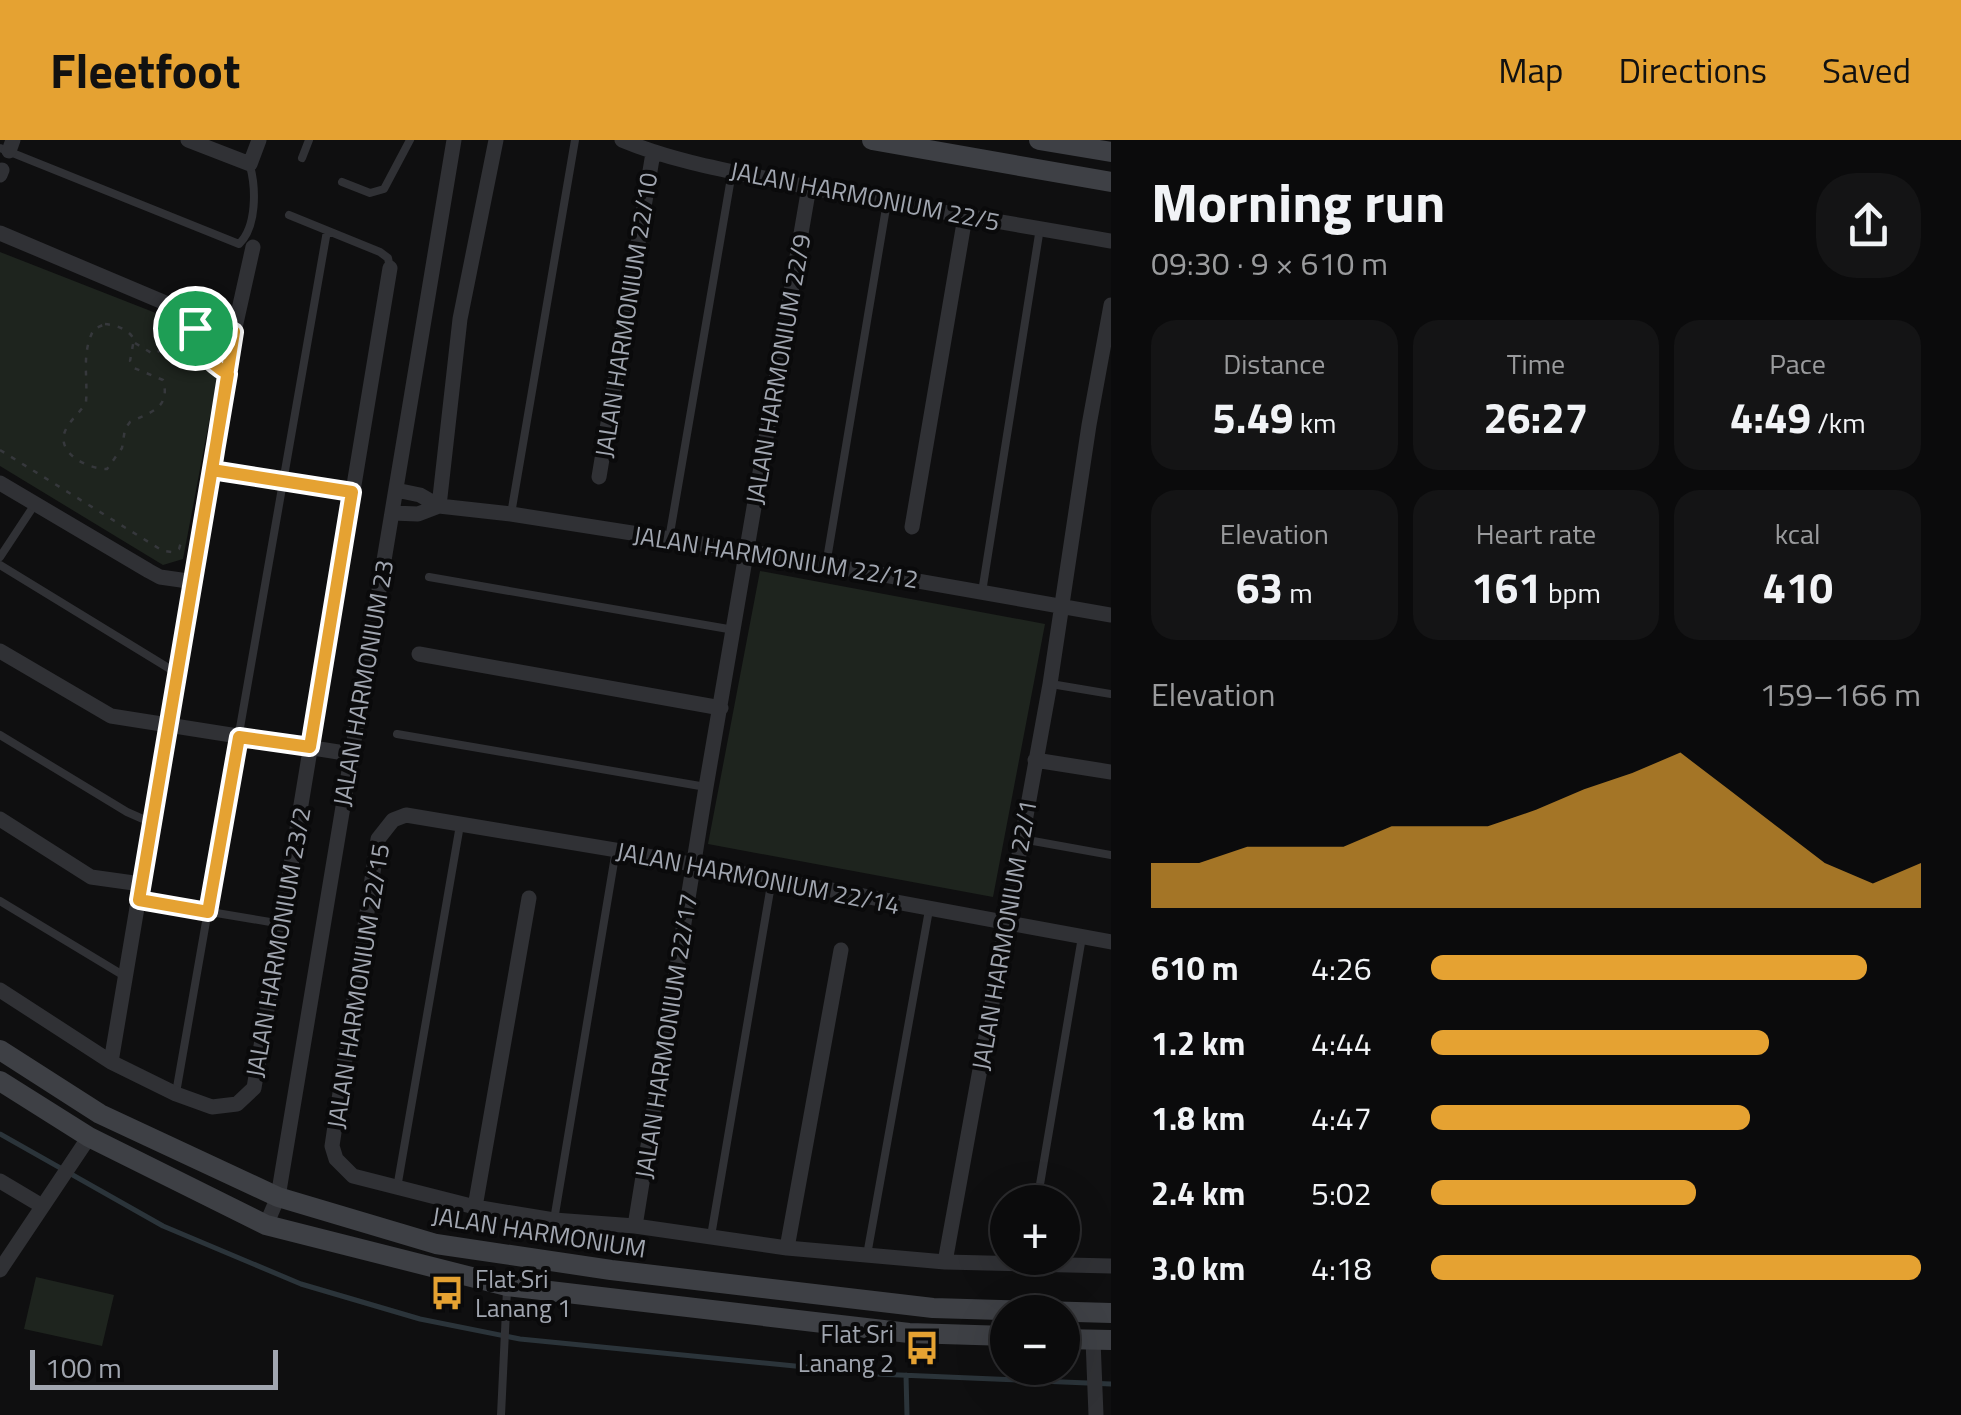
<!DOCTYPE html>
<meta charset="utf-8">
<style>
:root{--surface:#0b0b0c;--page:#141415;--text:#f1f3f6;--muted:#9a9b9d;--line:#2b2b2d;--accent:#e5a232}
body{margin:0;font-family:"Titillium Web",sans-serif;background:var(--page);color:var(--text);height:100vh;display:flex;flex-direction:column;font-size:38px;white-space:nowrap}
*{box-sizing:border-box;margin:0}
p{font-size:32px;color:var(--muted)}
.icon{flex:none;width:55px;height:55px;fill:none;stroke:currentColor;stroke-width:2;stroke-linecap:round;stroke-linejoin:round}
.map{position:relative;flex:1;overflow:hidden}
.side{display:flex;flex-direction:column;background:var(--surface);width:850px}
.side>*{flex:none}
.controls{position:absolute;left:990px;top:1045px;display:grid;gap:20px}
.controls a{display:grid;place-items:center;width:90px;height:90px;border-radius:50%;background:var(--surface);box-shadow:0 10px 40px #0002,0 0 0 2px var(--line);font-size:50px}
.scale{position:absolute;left:30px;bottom:25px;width:248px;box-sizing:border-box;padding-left:10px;border:5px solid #a1a6b0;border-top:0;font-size:28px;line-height:35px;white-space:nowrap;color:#a1a6b0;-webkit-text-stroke:8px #0a0a0b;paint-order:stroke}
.pin{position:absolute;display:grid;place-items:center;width:85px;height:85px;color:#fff;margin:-42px;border:5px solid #fff;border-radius:50%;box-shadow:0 2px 10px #0007}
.round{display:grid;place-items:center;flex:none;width:105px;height:105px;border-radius:40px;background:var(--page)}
.head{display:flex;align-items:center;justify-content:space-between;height:170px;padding:0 40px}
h1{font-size:55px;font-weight:700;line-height:75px}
.stats{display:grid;grid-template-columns:repeat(3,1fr);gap:15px;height:170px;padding:10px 40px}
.stats div{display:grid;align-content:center;border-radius:25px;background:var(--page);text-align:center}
.stats b{font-size:42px;font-weight:700}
.stats small{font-size:28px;font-weight:400}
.stats p{font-size:28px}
.chart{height:280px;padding:20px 40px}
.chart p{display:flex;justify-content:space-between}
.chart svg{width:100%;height:180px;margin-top:10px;fill:var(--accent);opacity:.7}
ul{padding:0 40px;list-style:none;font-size:32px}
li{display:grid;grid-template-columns:160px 120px 1fr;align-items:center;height:75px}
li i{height:25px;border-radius:12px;background:var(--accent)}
header{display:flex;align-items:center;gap:60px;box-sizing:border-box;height:140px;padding:0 50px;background:var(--accent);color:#111}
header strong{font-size:48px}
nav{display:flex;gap:55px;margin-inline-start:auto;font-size:35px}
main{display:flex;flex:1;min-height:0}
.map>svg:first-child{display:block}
</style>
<header>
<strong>Fleetfoot</strong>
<nav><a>Map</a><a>Directions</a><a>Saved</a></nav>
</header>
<main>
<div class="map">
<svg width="1111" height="1275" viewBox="0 0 1111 1275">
<rect width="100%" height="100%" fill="#0f0f10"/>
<path fill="#1e241e" d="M 0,112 L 212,195 L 223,208 L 183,419 L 163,425 L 0,326 Z
M 760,431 L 1045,484 L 993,757 L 708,704 Z
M 36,1137 L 114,1155 L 102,1206 L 24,1189 Z"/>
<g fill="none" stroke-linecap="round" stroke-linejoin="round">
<path stroke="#2b343a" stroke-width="5" d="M 0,994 L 163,1086 L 301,1144 L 420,1179 L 520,1199 L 876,1234 L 1111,1244
M 906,1235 L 907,1275"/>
<path stroke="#36383c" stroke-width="2.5" stroke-dasharray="5 8" stroke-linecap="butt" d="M 105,184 C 116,185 128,189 134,199 L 130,221 L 134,228 L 163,240 C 171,268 151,272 130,282 L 125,289 L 122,308 L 107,329 C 88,329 54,313 66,289 C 71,279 81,272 86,262 C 88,236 81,213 94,189 Z
M 196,192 L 199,208 L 212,224
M 135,203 L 153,214 C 165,208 177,204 188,212 L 199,208
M 0,310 L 163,411 L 172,412 L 179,409 L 182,399"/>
<path stroke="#303135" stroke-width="8" d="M 0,8 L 239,104 C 257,87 256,48 250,26
M 302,18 L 309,0
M 342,42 L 370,53 L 384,49 L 410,0
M 289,75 L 380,112 L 388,118 L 390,128
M 211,330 L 352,352
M 511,374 L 575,0
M 669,399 L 732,32
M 0,417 L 35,364
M 0,425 L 175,532
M 826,425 L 887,62
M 429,437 L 734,490
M 982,452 L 1040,88
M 1051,544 L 1111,554
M 397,594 L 706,647
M 0,595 L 127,672 L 152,683
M 1022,699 L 1111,715
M 139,760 L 282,784
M 0,761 L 126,837
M 176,953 L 327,91
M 397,1048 L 460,685
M 1037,1062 L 1082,797
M 554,1080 L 616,710
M 711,1096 L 772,739
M 867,1115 L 929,770
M 501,1275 L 507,1150"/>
<path stroke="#303135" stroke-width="15" d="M 188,0 L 250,24 L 259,0
M 622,0 C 677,23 736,32 793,44 C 899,66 1005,82 1111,101
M 9,11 L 13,0
M 0,35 L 2,30
M 0,93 L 234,192
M 599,337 L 653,13
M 0,343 L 149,431 L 160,437 L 195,442
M 396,350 L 420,355 L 439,366 L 511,374 L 747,411 L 1111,475
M 439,366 L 460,179 L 496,0
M 392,373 L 418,374 L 439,366
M 912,387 L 965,77
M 0,511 L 111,576 L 351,614
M 419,514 L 721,568
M 1035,620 L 1111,632
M 0,679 L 91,737 L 141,744
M 1111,802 L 616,710 L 406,675 L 393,680 L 378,699 L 332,1006 L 336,1019 L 353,1036 L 475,1067 L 554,1080 L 635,1086 L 787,1108 L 945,1122 L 1111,1126
M 0,850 L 111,922 L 176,954 L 212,967 L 237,964 L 254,948 L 390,128
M 111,922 L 234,192 L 253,107
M 0,1041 L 42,1066
M 475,1067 L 529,758
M 266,1085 L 278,1057 L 454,0
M 635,1086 L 706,647 L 809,47
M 787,1108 L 841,810
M 945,1122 L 1050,544 L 1089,285 L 1111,165
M 0,1130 L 89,997
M 1093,1200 L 1096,1275"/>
<path stroke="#3e4045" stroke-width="20" d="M 872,0 L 1111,42
M 1039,0 L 1111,12
M 0,910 L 100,974 L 278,1057 L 436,1104 L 611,1130 L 933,1168 L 1111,1173
M 0,941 L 89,997 L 266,1085 L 507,1146 L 909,1193 L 1008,1196
M 1062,1199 L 1111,1200"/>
</g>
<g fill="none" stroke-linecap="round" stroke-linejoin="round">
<g stroke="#fff" stroke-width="20">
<path id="route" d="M 195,188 C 199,211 208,222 228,234 L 139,760 L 208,772 L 239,597 L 310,607 L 352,352 L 212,330 L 234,192 L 196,176 L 195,188"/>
</g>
<use href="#route" stroke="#e5a232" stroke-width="12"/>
</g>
<defs>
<g id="bus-bare" transform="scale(2.7)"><path d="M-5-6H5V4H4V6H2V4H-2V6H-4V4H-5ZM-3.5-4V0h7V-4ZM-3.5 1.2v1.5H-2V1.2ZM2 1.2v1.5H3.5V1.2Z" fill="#e5a232" stroke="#0a0a0b" stroke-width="2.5" paint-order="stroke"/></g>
</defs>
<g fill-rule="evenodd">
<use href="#bus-bare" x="447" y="1153"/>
<use href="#bus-bare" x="922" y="1208"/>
</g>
<g text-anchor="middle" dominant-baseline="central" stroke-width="8" stroke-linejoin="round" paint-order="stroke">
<g font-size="25" fill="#a1a6b0" stroke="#0a0a0b">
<text transform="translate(865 56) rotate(11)">JALAN HARMONIUM 22/5</text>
<text transform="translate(626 175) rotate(-81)">JALAN HARMONIUM 22/10</text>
<text transform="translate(778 229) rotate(-80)">JALAN HARMONIUM 22/9</text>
<text transform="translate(776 417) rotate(9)">JALAN HARMONIUM 22/12</text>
<text transform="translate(363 543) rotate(-80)">JALAN HARMONIUM 23</text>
<text transform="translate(758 738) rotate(11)">JALAN HARMONIUM 22/14</text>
<text transform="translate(1004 795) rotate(-80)">JALAN HARMONIUM 22/1</text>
<text transform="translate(278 802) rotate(-80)">JALAN HARMONIUM 23/2</text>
<text transform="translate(358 846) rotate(-81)">JALAN HARMONIUM 22/15</text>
<text transform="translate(666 896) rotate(-81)">JALAN HARMONIUM 22/17</text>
<text transform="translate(539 1092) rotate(9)">JALAN HARMONIUM</text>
</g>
<g font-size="25" fill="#a1a6b0" stroke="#0a0a0b" text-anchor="start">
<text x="475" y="1139">Flat Sri<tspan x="475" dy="29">Lanang 1</tspan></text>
<text x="894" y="1194" text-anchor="end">Flat Sri<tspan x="894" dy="29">Lanang 2</tspan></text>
</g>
</g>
</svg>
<div class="controls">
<a>+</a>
<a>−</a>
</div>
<div class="scale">100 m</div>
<div class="pin" style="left:195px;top:188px;background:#1e9e55"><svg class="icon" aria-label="arrive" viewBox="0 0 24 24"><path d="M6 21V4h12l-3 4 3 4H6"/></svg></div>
</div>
<section class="side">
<div class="head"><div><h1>Morning run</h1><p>09:30 · 9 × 610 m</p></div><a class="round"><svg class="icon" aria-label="share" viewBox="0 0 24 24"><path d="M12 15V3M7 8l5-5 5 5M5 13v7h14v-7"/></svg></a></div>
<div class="stats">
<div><p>Distance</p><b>5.49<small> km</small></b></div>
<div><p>Time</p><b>26:27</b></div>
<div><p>Pace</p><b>4:49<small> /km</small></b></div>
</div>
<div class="stats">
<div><p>Elevation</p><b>63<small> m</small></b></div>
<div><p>Heart rate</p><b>161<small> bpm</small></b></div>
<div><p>kcal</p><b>410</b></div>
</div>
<div class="chart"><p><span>Elevation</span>159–166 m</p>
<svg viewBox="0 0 160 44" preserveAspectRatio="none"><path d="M0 44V33L10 33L20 29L30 29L40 29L50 24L60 24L70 24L80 20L90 15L100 11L110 6L120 15L130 24L140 33L150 38L160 33V44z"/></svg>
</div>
<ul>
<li><b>610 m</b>4:26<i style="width:89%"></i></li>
<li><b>1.2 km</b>4:44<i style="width:69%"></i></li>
<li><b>1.8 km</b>4:47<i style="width:65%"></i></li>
<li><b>2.4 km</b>5:02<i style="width:54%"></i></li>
<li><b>3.0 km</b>4:18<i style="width:100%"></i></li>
</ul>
</section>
</main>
